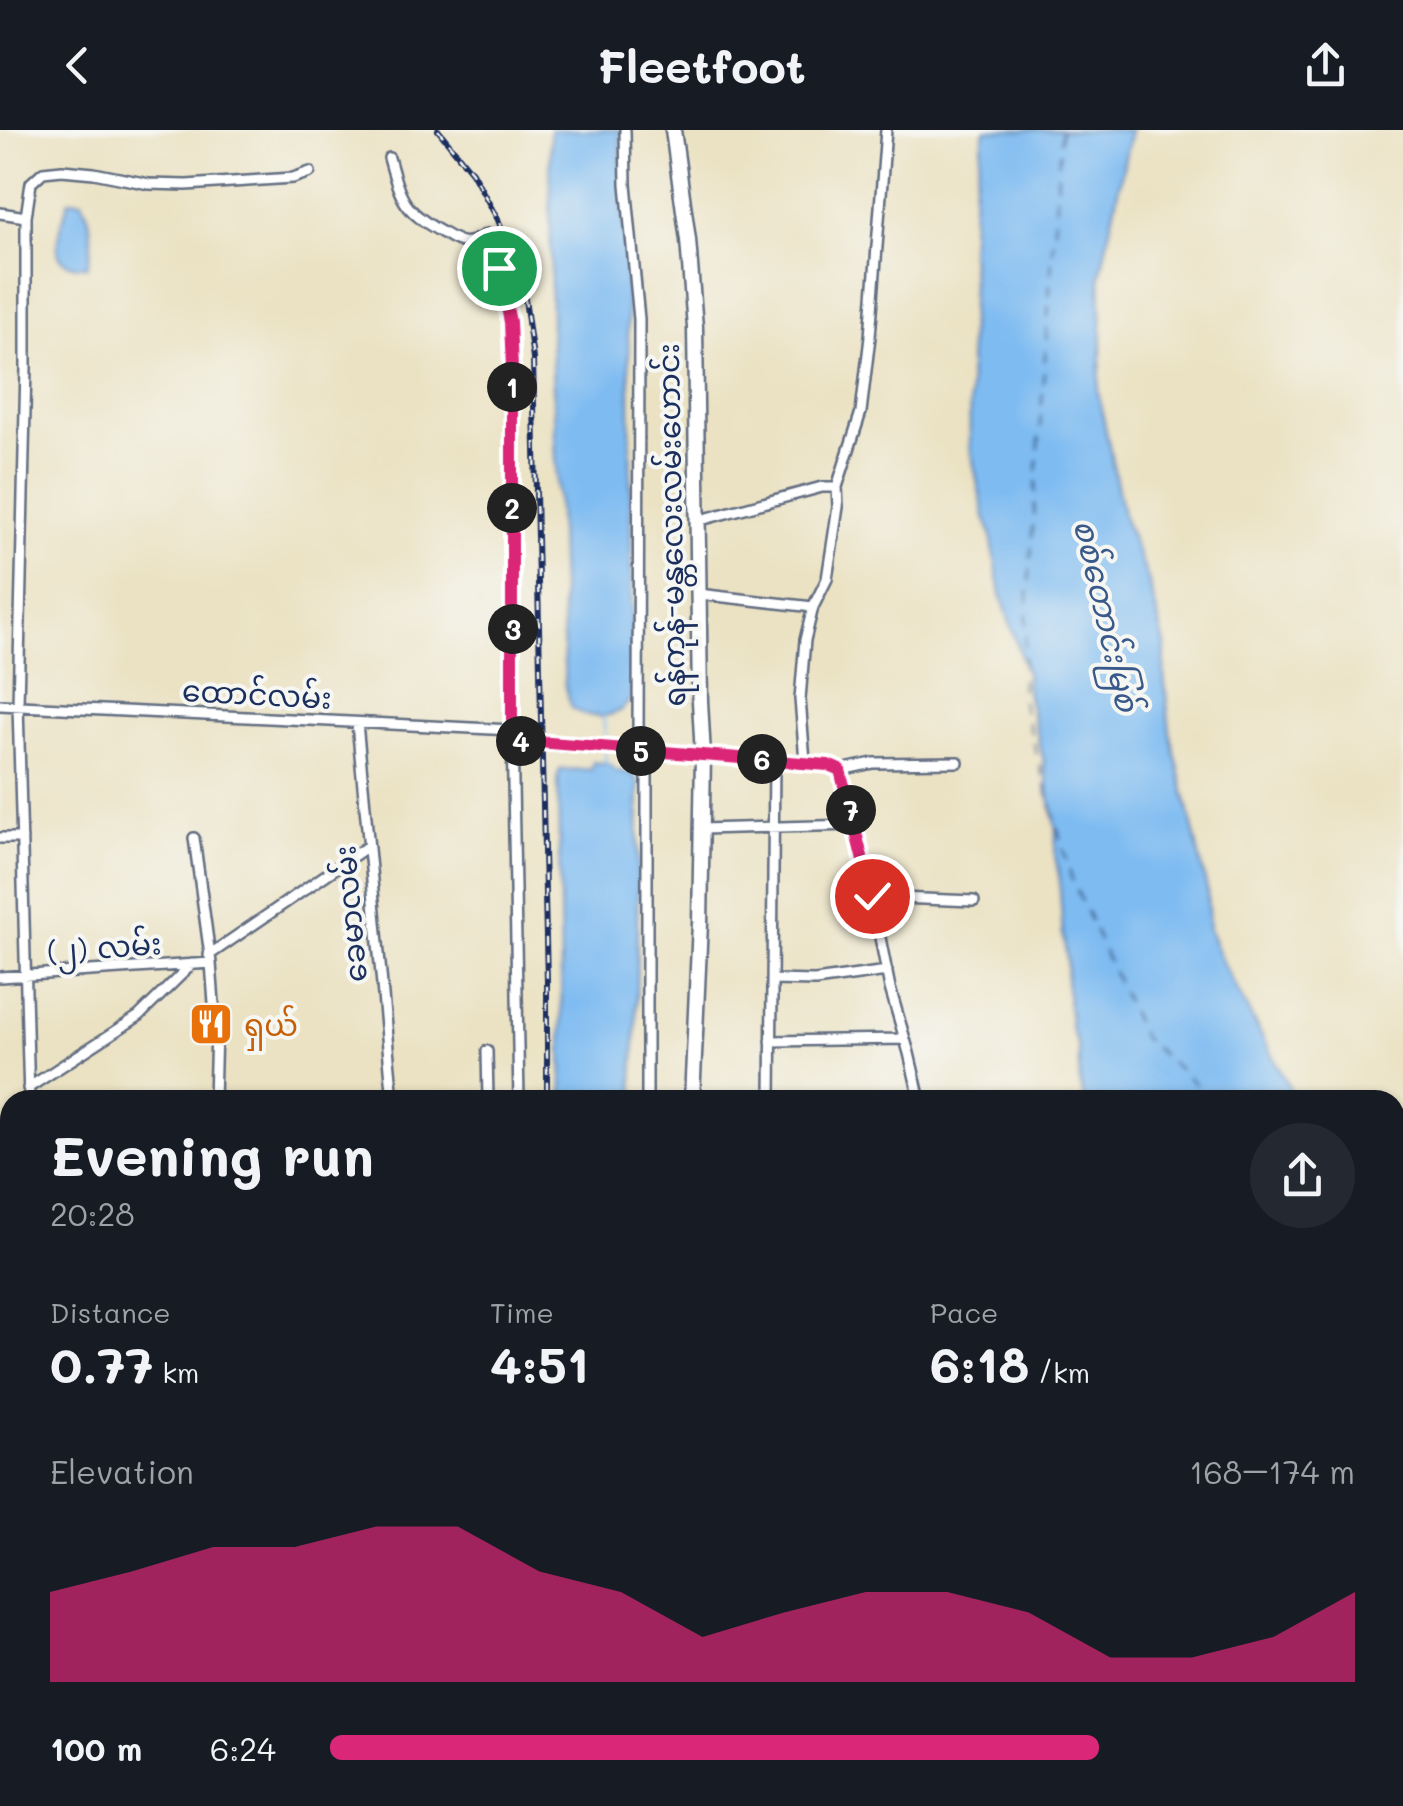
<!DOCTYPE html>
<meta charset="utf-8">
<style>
:root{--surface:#171b24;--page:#242831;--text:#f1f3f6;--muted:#9ea1a6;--accent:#db2777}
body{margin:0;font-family:Mali,"Noto Sans Myanmar",sans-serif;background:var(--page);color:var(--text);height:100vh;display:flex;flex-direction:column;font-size:38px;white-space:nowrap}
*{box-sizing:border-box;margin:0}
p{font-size:32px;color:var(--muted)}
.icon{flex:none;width:55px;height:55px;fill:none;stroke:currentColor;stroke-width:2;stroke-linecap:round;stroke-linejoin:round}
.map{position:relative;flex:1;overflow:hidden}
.side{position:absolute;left:0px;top:960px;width:1405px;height:718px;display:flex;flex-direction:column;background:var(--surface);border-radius:30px 30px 0 0;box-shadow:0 2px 8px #0004}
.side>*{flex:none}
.pin{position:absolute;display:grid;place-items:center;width:85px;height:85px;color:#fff;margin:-42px;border:5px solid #fff;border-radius:50%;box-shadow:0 2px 10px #0007}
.km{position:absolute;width:50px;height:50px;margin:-25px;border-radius:50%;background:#222;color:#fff;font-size:28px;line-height:50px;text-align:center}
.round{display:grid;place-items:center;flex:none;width:105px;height:105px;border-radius:52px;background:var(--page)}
.overview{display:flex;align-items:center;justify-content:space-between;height:170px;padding:0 50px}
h1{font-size:55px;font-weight:700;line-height:75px}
.stats{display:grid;grid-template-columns:repeat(3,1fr);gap:15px;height:170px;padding:10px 50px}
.stats div{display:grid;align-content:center}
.stats b{font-size:50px;font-weight:700}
.stats small{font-size:28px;font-weight:400}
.stats p{font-size:28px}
.chart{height:280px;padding:20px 50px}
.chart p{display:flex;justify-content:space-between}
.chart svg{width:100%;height:180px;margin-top:10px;fill:var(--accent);opacity:.7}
ul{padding:0 50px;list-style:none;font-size:32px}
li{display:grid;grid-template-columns:160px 120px 1fr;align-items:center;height:75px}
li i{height:25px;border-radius:12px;background:var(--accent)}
header{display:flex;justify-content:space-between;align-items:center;height:130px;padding:0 50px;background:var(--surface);font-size:45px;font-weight:700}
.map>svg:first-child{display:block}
</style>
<header><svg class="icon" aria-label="back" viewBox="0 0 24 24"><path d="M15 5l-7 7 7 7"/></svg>Fleetfoot<svg class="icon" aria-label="share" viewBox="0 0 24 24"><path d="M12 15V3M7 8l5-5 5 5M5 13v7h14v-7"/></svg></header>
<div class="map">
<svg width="1403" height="1676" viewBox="0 0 1403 1676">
<rect width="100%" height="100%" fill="#f6f6f2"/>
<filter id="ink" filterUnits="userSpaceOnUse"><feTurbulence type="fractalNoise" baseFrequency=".01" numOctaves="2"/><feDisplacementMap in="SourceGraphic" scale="20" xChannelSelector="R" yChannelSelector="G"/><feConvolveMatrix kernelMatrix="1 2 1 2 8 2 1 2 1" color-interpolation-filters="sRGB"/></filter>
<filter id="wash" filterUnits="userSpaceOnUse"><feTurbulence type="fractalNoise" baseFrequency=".0048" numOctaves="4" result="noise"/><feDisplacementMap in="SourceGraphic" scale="40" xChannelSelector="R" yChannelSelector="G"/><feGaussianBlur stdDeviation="2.25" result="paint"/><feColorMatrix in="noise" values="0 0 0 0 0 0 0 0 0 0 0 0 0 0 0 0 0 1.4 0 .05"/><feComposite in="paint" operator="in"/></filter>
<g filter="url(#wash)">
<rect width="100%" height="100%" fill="#ebe2c3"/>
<path fill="#ded5f6" d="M 1143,1668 L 1326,1668 L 1333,1676 L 1146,1676 Z"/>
<path fill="#7ebbf1" stroke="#4c75a8" stroke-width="2.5" d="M 550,0 L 620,0 L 630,253 L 632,564 C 623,590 592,591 571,578 L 565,557 L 551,207 Z
M 985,0 L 1131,0 L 1100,145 L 1102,215 L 1098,262 L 1124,389 L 1148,449 L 1165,515 L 1164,546 L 1170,601 L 1207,759 L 1209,800 L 1222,832 L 1296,970 L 1085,970 L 1080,954 L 1078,916 L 1071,898 L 1066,850 L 1067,829 L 1063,807 L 1059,745 L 1055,726 L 1056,701 L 1043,628 L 1028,566 L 1026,543 L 1001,464 L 990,400 L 984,384 L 970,316 L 969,214 L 972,153 L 970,120 L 974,60 Z
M 69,70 L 82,71 C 92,88 94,117 87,136 C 40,138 61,99 69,70 Z
M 593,632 L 611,635 L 614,640 L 633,644 L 639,653 L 636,895 L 633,949 L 635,970 L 563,970 L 558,645 L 560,640 L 592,639 Z
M 1395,1495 L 1403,1512 L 1403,1676 L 1346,1676 L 1340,1668 L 1395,1668 Z
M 565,1668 L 640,1668 L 640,1676 L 565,1676 Z"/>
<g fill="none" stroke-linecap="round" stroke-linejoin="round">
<path stroke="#7ebbf1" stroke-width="2.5" d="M 603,587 L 606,612
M 605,623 L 606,634"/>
<path stroke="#39598a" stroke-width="2.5" stroke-dasharray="12 10" stroke-linecap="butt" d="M 1061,0 L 1021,568 L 1072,750 L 1142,907 L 1214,970
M 1395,1005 L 1403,1001"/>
</g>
</g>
<g filter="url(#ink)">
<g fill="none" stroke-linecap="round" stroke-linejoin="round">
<g stroke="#646e81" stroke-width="14">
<path id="minor" d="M 625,0 L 626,54 L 639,189 L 638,621
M 389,28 C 401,71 403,80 443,103 C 463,115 466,116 487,104 L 499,138 L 510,192 L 512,600 L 519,970
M 0,83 L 26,87
M 697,391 L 822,357 L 837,357
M 698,464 L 813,477
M 0,575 L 512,600
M 357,593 L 393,970
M 512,611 L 703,626 L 805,631 L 828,635 L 840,640 L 873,633 L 958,632
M 805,631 L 800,569 L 805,510 L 813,477 L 827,449 L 838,377 L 837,357 L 861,282 L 870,207 L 886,0
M 840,640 L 872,767 L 890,858 L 909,923 L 920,970
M 701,699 L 855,695
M 0,708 L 22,708
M 194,708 L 211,833 L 216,900 L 214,970
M 872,767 L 974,771
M 209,825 L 368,716
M 0,847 L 211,833
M 772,850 L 815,851 L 887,841
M 771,911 L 905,909
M 487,921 L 488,970
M 28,958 L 139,886 L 192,834
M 29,970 L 18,575 L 26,237 L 26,87 L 31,53 L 43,42 L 62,40 L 94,43 L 149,54 L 186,55 L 293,48 L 310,42
M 647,970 L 647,622
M 771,970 L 774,629
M 0,992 L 10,991
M 0,1156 L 10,1156
M 1403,1293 L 1398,1321 L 1403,1334
M 0,1300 L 10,1300
M 0,1387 L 10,1388
M 0,1469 L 10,1470
M 0,1537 L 10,1538
M 0,1646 L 10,1647
M 201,1668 L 268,1676
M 424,1668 L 424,1676
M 935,1668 L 935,1676
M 1043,1668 L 1043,1676
M 1128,1668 L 1133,1676
M 30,1676 L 30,1668
M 292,1676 L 294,1668
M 761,1676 L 769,1668"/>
</g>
<g stroke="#646e81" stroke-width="19">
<path id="highway" d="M 673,0 L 688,110 L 695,197 L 700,571 L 703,626 L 700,793 L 692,970
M 1395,1269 L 1403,1265
M 792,1668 L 793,1676"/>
</g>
<use href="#minor" stroke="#fff" stroke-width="9"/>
<use href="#highway" stroke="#fff" stroke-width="14"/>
<g stroke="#1b2f5e" stroke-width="6">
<path id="rail" d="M 438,0 L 472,42 L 498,90 L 523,154 L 533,229 L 547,853 L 547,970
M 542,1676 L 543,1668"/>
</g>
<use href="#rail" stroke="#f6f6f2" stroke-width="2.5" stroke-dasharray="8" stroke-linecap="butt"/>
</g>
</g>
<g fill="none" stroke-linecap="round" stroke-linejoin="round" filter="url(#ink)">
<g stroke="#fff" stroke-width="20">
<path id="route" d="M 499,138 L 510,192 L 512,238 L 512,610 L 828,635 L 840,640 L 872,766"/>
</g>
<use href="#route" stroke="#db2777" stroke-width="12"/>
</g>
<defs>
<g id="restaurant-square" transform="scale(2.25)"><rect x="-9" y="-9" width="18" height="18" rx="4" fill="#e8710a" stroke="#f6f6f2"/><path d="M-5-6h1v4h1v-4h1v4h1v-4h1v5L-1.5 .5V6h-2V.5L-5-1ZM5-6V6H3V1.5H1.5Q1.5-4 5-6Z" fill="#fff"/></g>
</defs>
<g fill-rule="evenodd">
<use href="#restaurant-square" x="211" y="894"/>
</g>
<g text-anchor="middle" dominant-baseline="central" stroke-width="8" stroke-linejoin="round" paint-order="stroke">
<g font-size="30" fill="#1b2f5e" stroke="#f6f6f2">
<text transform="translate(670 395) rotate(-91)">ရန်ကုန်-မန္တလေးလမ်းဟောင်း</text>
<text transform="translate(257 563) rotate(3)">ထောင်လမ်း</text>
<text transform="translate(349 784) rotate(-95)">ခေမာလမ်း</text>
<text transform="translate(104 816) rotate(-4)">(၂) လမ်း</text>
</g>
<g font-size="30" fill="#c56008" stroke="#f6f6f2" text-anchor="start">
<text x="244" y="894">ရှယ်</text>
</g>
<g font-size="32" font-style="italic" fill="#39598a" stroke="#f6f6f2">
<text transform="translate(1108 485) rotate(77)">စစ်တောင်းမြစ်</text>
</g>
</g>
</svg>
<div class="pin" style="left:499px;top:138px;background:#1e9e55"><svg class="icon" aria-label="arrive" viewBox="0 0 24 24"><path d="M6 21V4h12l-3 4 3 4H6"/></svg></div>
<div class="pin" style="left:872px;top:766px;background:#d93025"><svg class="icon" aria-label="check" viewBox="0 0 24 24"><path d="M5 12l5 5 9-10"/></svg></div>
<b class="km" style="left:512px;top:257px">1</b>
<b class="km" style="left:512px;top:378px">2</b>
<b class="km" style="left:513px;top:499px">3</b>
<b class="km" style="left:521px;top:611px">4</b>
<b class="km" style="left:641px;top:621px">5</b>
<b class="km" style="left:762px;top:629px">6</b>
<b class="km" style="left:851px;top:680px">7</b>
<section class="side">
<div class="overview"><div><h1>Evening run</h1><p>20:28</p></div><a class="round"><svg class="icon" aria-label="share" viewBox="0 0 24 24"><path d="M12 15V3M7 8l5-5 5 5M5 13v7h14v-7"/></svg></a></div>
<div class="stats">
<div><p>Distance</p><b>0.77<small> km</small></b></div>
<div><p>Time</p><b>4:51</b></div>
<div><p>Pace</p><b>6:18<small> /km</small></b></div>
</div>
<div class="chart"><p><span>Elevation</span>168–174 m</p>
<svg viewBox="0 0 160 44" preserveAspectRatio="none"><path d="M0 44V22L10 17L20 11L30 11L40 6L50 6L60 17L70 22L80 33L90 27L100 22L110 22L120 27L130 38L140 38L150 33L160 22V44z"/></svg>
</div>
<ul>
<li><b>100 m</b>6:24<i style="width:75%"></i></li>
</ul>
</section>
</div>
